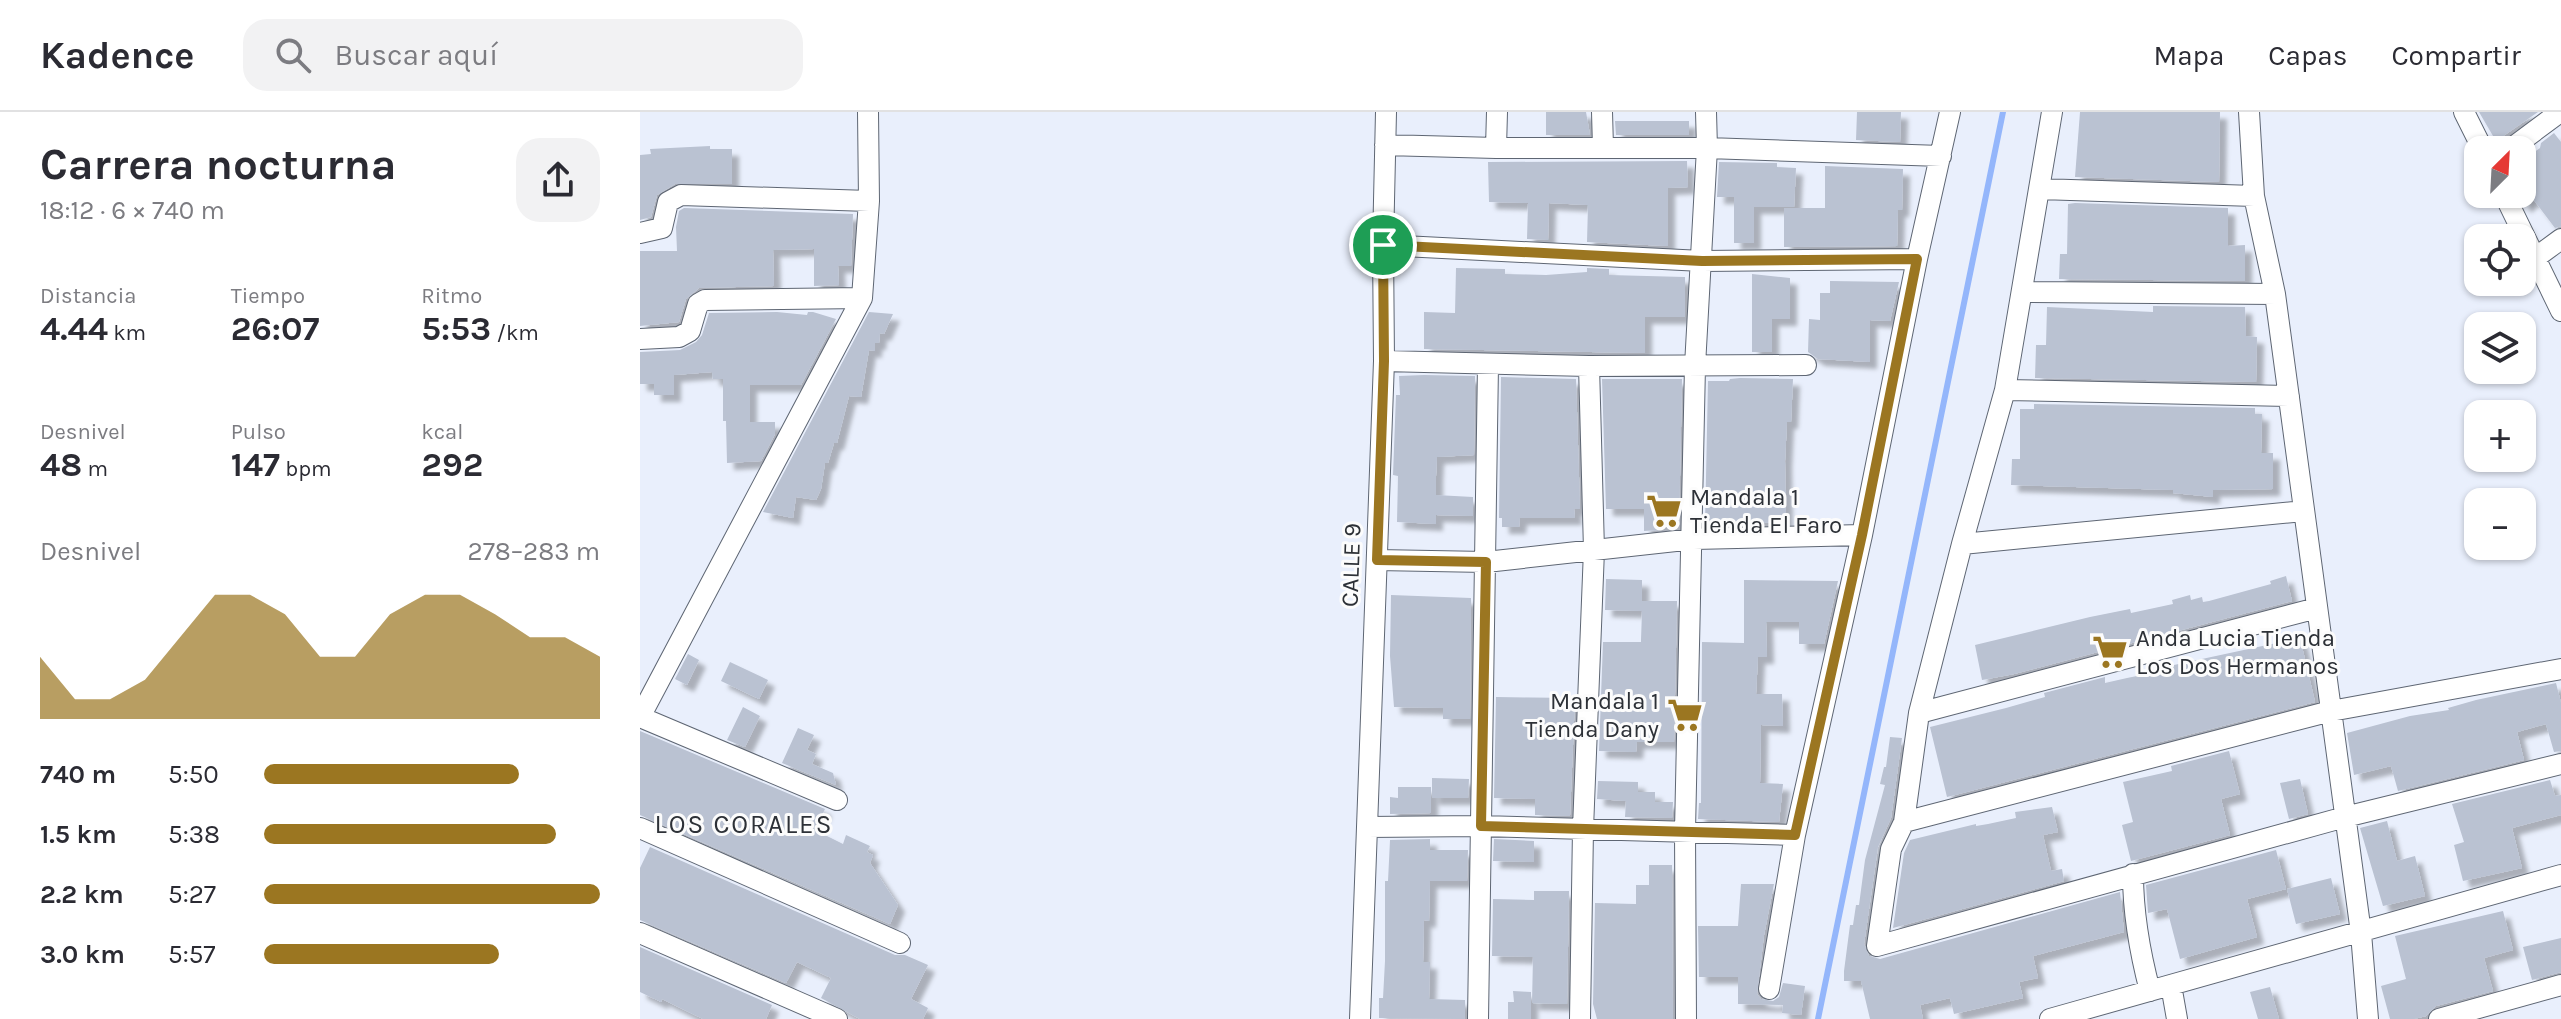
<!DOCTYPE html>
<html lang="es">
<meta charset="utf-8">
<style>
:root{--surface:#fff;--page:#f2f2f3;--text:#2b2b33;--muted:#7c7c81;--line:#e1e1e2;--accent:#9b7621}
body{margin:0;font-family:Karla,sans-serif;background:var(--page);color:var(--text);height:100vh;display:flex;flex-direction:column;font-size:30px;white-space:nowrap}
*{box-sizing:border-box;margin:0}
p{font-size:26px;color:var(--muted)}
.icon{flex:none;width:44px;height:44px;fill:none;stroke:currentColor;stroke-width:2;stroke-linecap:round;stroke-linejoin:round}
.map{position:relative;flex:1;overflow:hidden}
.panel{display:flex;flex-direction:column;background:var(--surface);width:640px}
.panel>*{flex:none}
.needle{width:52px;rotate:24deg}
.tools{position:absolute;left:1824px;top:24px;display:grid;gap:16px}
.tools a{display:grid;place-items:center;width:72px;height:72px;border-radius:16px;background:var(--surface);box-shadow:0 2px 6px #0004;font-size:40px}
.pin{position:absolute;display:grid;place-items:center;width:68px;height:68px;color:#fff;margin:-34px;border:4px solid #fff;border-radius:50%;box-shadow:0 2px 8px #0007}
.round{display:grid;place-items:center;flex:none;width:84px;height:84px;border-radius:24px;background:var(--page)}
.headline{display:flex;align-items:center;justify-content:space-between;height:136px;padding:0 40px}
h1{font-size:44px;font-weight:700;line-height:60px}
.stats{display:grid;grid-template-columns:repeat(3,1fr);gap:12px;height:136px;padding:8px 40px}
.stats div{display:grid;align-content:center}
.stats b{font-size:34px;font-weight:700}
.stats small{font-size:22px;font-weight:400}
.stats p{font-size:22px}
.chart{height:224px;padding:16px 40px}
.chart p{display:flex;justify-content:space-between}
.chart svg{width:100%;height:144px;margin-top:8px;fill:var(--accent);opacity:.7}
ul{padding:0 40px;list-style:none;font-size:26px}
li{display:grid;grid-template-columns:128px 96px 1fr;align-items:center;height:60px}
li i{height:20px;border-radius:10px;background:var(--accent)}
header{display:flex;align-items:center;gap:48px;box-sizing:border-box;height:112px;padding:0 40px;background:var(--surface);border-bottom:2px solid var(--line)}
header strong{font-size:38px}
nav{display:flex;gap:44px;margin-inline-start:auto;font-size:28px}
.search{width:560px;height:72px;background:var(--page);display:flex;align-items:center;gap:20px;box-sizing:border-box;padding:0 28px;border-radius:24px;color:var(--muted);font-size:30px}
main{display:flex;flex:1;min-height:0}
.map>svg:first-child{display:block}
</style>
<header>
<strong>Kadence</strong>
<div class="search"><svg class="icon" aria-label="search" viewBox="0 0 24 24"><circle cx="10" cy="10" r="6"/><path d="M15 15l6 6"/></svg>Buscar aquí</div>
<nav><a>Mapa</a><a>Capas</a><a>Compartir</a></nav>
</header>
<main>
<section class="panel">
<div class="headline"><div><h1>Carrera nocturna</h1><p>18:12 · 6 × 740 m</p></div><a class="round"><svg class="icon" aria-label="share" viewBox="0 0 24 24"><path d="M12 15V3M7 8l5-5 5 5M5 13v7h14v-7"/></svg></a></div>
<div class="stats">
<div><p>Distancia</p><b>4.44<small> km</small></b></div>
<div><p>Tiempo</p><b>26:07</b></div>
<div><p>Ritmo</p><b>5:53<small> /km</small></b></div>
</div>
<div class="stats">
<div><p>Desnivel</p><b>48<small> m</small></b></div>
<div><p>Pulso</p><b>147<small> bpm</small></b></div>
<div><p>kcal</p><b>292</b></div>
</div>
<div class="chart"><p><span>Desnivel</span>278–283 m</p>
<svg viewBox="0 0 160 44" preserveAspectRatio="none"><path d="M0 44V25L10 38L20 38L30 32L40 19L50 6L60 6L70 12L80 25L90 25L100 12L110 6L120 6L130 12L140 19L150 19L160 25V44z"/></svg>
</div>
<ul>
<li><b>740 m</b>5:50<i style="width:76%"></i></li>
<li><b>1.5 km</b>5:38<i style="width:87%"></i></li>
<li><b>2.2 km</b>5:27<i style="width:100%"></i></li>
<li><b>3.0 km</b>5:57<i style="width:70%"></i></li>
</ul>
</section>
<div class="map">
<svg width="1921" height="907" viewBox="0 0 1921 907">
<defs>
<filter id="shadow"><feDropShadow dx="7" dy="7" stdDeviation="2" flood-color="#0004"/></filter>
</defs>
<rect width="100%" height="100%" fill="#e9effc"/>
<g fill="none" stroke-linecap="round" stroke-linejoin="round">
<path stroke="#94b6fb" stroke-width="6" d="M 1178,907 L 1363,0"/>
</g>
<path fill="#bac2d2" filter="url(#shadow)" d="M 906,0 L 946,0 L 950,23 L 906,23 Z
M 1217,0 L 1261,0 L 1260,30 L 1216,28 Z
M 1440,0 L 1580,0 L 1579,70 L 1435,65 Z
M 1839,0 L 1898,0 L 1856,29 Z
M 975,9 L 1049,9 L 1049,23 L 976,23 Z
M 1914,21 L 1921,30 L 1921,114 L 1915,116 L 1893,87 L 1884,94 L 1882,89 L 1882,49 L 1900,36 L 1901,31 Z
M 70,34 L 70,37 L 92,37 L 92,72 L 35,72 L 17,83 L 11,105 L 0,108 L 0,43 L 11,42 L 10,37 Z
M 1047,49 L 1048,75 L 1028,76 L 1028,134 L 947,130 L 948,93 L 909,91 L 908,128 L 887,127 L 888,91 L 849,90 L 848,50 Z
M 1079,50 L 1137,51 L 1137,55 L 1156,56 L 1154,95 L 1114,95 L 1114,131 L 1094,131 L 1094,85 L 1077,85 Z
M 1185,54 L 1263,57 L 1262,98 L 1258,98 L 1257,134 L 1144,135 L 1144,96 L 1185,96 Z
M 1435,91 L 1588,96 L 1588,134 L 1605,133 L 1605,169 L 1419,167 L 1420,142 L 1427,142 L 1428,92 Z
M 44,96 L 213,102 L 211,154 L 198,154 L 199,173 L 174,174 L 174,137 L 133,138 L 134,174 L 59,176 L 46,187 L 39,210 L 0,214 L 0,139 L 37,139 L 36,115 L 39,99 Z
M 816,156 L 865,157 L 865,162 L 906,163 L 947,160 L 947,156 L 969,157 L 969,163 L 1045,165 L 1045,205 L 1005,205 L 1005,241 L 784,237 L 784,200 L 815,201 Z
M 1112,162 L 1150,166 L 1150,207 L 1132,207 L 1132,240 L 1112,240 Z
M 1190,169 L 1259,170 L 1250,209 L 1230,208 L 1230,250 L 1178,247 L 1168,240 L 1169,207 L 1180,208 L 1180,181 L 1190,181 Z
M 1513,194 L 1605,195 L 1606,224 L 1617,225 L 1616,270 L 1395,266 L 1396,233 L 1406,233 L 1407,195 L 1513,200 Z
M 137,200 L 167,203 L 168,200 L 173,200 L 196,207 L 161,273 L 110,273 L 110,310 L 135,310 L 135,322 L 121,349 L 87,351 L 86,309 L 83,309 L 83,267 L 73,267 L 72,260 L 34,263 L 34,283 L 14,283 L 14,272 L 0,272 L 0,240 L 40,238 L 56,230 L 62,223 L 69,201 Z
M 229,200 L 253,202 L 244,222 L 240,221 L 239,231 L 235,231 L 235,239 L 229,238 L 221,285 L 209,284 L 197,331 L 194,331 L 188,351 L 185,351 L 181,377 L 176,388 L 156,385 L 153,406 L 123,400 Z
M 784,263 L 835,264 L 834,343 L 797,345 L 796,364 L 796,383 L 833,385 L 833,404 L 796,403 L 796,412 L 757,410 L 758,364 L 753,363 L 756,283 L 760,283 L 759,264 Z
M 861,265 L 936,267 L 940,397 L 934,397 L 935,406 L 880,406 L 879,415 L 862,415 L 862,406 L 859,406 Z
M 1100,266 L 1153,267 L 1151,310 L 1147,310 L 1145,349 L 1146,410 L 1065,413 L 1068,269 L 1089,269 L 1090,267 Z
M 962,267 L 1042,267 L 1039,414 L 1019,414 L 1019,418 L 1004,419 L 1004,397 L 966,397 Z
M 1394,292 L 1615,296 L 1615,302 L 1622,302 L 1621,341 L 1633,341 L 1633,377 L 1573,378 L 1573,385 L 1533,381 L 1533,378 L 1371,373 L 1372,347 L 1380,347 L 1380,297 L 1394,297 Z
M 1646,464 L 1652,489 L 1374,562 L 1342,568 L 1335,533 L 1450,505 L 1490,497 L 1491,501 L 1533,492 L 1532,488 L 1550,483 L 1551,488 L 1562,485 L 1563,490 L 1569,489 L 1631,472 L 1630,469 Z
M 966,467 L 1002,468 L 1002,489 L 1037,489 L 1034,630 L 997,630 L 996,640 L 959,639 L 963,530 L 1001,530 L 1001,528 L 1002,499 L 965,498 Z
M 1104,468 L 1198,469 L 1184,532 L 1159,532 L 1159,510 L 1126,510 L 1127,545 L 1118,545 L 1116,582 L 1142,582 L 1143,614 L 1121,613 L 1120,671 L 1143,672 L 1139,710 L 1058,707 L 1059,691 L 1061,691 L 1062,530 L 1104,531 Z
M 751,483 L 831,486 L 830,607 L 803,607 L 803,596 L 754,595 L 750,544 Z
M 1660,526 L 1675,590 L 1307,685 L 1290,615 L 1366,596 L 1405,585 L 1404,581 L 1465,565 L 1465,571 L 1487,566 L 1507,562 L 1506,559 Z
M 48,542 L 59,548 L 47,573 L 35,567 Z
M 90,550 L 128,568 L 119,587 L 81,569 Z
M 1916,571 L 1921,591 L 1921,639 L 1914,640 L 1906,612 L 1877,620 L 1884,648 L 1758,679 L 1751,654 L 1714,663 L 1707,621 L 1770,604 L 1809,598 L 1808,596 L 1836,588 Z
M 856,585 L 935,586 L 930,704 L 895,703 L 895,687 L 854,686 Z
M 103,595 L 120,604 L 105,635 L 87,628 Z
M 158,616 L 174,623 L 167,638 L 176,642 L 172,652 L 193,661 L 196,673 L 142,651 Z
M 0,619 L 185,697 L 175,718 L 203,732 L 206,723 L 230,734 L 227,740 L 233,743 L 230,751 L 258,793 L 250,812 L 0,703 Z
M 1250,625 L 1262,626 L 1251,706 L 1238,735 L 1224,832 L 1229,844 L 1240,847 L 1480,780 L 1484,820 L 1393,844 L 1398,866 L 1379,870 L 1383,886 L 1314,902 L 1310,886 L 1280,893 L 1283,907 L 1230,907 L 1221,869 L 1204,869 L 1204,859 L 1210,813 L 1213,813 L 1216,793 L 1219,793 L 1225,748 L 1245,673 L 1240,672 L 1244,655 L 1246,655 Z
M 1589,639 L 1600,682 L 1581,687 L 1590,723 L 1491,749 L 1482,713 L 1493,710 L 1483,670 L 1532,659 L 1531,654 Z
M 792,666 L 829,667 L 828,686 L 792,686 Z
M 1660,667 L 1668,702 L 1649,707 L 1640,671 Z
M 1910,668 L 1915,684 L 1921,683 L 1921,703 L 1872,716 L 1882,756 L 1823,769 L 1814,733 L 1824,730 L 1812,692 Z
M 958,669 L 998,670 L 998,680 L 1015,680 L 1015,690 L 1033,690 L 1032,706 L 985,705 L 986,689 L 957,687 Z
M 758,675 L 791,675 L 791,701 L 750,702 L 750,685 L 758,686 Z
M 1412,695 L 1418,720 L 1403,723 L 1411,759 L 1422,757 L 1424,769 L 1253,816 L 1264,741 L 1270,728 L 1336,712 L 1336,714 L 1348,712 L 1376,706 L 1375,700 Z
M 1747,709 L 1757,749 L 1775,744 L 1785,784 L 1743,794 L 1720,716 Z
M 790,727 L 790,738 L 828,738 L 827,769 L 790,769 L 789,809 L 784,808 L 783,850 L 790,850 L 789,887 L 825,888 L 825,907 L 739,906 L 739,886 L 743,886 L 745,849 L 745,769 L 748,769 L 750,728 Z
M 854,727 L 894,729 L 894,750 L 853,749 Z
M 10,735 L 255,843 L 265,843 L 288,853 L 271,887 L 288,896 L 283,907 L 220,907 L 181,886 L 191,866 L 157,850 L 146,871 L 0,808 L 0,756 Z
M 1636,738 L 1646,777 L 1607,787 L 1617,825 L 1540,847 L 1527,797 L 1508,801 L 1506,773 Z
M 1009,753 L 1032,753 L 1033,907 L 957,907 L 953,892 L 955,791 L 996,792 L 996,773 L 1009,773 Z
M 1691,766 L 1700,802 L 1656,812 L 1647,777 Z
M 1101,772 L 1134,772 L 1124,823 L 1117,882 L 1121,887 L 1133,889 L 1139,885 L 1143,871 L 1165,874 L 1161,903 L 1142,901 L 1143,893 L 1098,892 L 1098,865 L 1059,865 L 1058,814 L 1098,814 Z
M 894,779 L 929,779 L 927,892 L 892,891 L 893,845 L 852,844 L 853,787 L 894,788 Z
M 1863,799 L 1873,838 L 1844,846 L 1853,879 L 1796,894 L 1786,904 L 1774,907 L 1750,907 L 1741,874 L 1766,867 L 1755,824 Z
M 1921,826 L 1921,860 L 1892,868 L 1883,835 Z
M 0,835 L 132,893 L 126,907 L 63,907 L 22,887 L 21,890 L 0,880 Z
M 1630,875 L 1639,907 L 1618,907 L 1610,880 Z
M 873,879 L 891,880 L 891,907 L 868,907 L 868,890 L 874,890 Z"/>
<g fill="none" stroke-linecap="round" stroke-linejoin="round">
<g stroke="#5e6673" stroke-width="22">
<path id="minor" d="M 962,0 L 963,35
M 1412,0 L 1365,278 L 1322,432 L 1279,601 L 1264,710 L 1251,737 L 1237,834 L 1705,705 L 1921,652
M 1609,0 L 1614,84 L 1635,182 L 1721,821 L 1728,907
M 1824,0 L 1843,38
M 745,33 L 856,36 L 1067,36 L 1301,44
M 856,36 L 857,0
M 1869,38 L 1920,0
M 1400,77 L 1614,84
M 1864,82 L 1921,199
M 0,121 L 22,116 L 28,90 L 41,83 L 229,89
M 743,133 L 1062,149 L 1277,147
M 1895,146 L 1921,127
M 1382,180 L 1635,182
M 0,227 L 39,225 L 50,219 L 58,192 L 65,188 L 222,186
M 744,249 L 949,254 L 1166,253
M 1365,278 L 1649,284
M 1322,432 L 1664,399
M 737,448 L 846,450 L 1054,427 L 1222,423
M 1279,601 L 1677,496
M 0,605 L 222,186 L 229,89 L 228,0
M 0,605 L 197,688
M 1264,710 L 1691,599 L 1921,557
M 727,715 L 841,714 L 1155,723
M 0,716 L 260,831
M 1493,762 C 1493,802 1500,841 1510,879
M 0,821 L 197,907
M 1531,873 L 1537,907
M 1129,877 L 1155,723 L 1222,423 L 1277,147 L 1310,0
M 720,907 L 744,249 L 743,133 L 746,0
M 838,907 L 848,253
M 940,907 L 943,717 L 954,438 L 949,254
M 1046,907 L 1045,719 L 1055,254 L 1067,36 L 1066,0
M 1410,907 L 1921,763
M 1799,907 L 1921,873"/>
</g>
<use href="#minor" stroke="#fff" stroke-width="20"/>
</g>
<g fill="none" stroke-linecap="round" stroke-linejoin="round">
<g stroke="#fff" stroke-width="16">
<path id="route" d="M 743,133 L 1062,149 L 1277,147 L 1222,423 L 1155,723 L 841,714 L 846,450 L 737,448 L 744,249 Z"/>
</g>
<use href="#route" stroke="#9b7621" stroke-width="10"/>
</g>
<defs>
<g id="supermarket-bare" transform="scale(2.76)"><path d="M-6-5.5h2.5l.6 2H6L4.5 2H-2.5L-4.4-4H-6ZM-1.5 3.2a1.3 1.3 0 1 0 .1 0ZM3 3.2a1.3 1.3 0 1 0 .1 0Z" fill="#9b7621" stroke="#fcfcfc" stroke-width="2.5" paint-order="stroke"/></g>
</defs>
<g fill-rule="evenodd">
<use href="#supermarket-bare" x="1024" y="399"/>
<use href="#supermarket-bare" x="1470" y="540"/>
<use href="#supermarket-bare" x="1045" y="603"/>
</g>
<g text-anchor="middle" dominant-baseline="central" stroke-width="6" stroke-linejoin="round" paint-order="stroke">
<g font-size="24" fill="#2d3137" stroke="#fcfcfc" text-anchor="start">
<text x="1050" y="385">Mandala 1<tspan x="1050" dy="28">Tienda El Faro</tspan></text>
<text x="1496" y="526">Anda Lucia Tienda<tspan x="1496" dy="28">Los Dos Hermanos</tspan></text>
<text x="1019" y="589" text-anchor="end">Mandala 1<tspan x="1019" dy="28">Tienda Dany</tspan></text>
</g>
<g font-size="24" fill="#2d3137" stroke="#fcfcfc">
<text transform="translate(711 453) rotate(-88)">CALLE 9</text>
</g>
<g font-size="26" letter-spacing="2" fill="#2d3137" stroke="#fcfcfc">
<text x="104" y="712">LOS CORALES</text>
</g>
</g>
</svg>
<div class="tools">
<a><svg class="needle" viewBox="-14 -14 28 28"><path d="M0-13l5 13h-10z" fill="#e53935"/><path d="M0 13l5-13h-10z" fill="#7c7c81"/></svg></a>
<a><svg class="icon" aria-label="locate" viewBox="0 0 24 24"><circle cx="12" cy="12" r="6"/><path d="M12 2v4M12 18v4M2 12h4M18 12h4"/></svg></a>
<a><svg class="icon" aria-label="layers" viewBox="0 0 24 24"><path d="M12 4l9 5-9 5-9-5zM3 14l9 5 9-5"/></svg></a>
<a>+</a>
<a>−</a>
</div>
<div class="pin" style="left:743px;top:133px;background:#1e9e55"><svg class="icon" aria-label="arrive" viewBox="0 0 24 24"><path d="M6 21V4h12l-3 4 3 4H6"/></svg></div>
</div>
</main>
